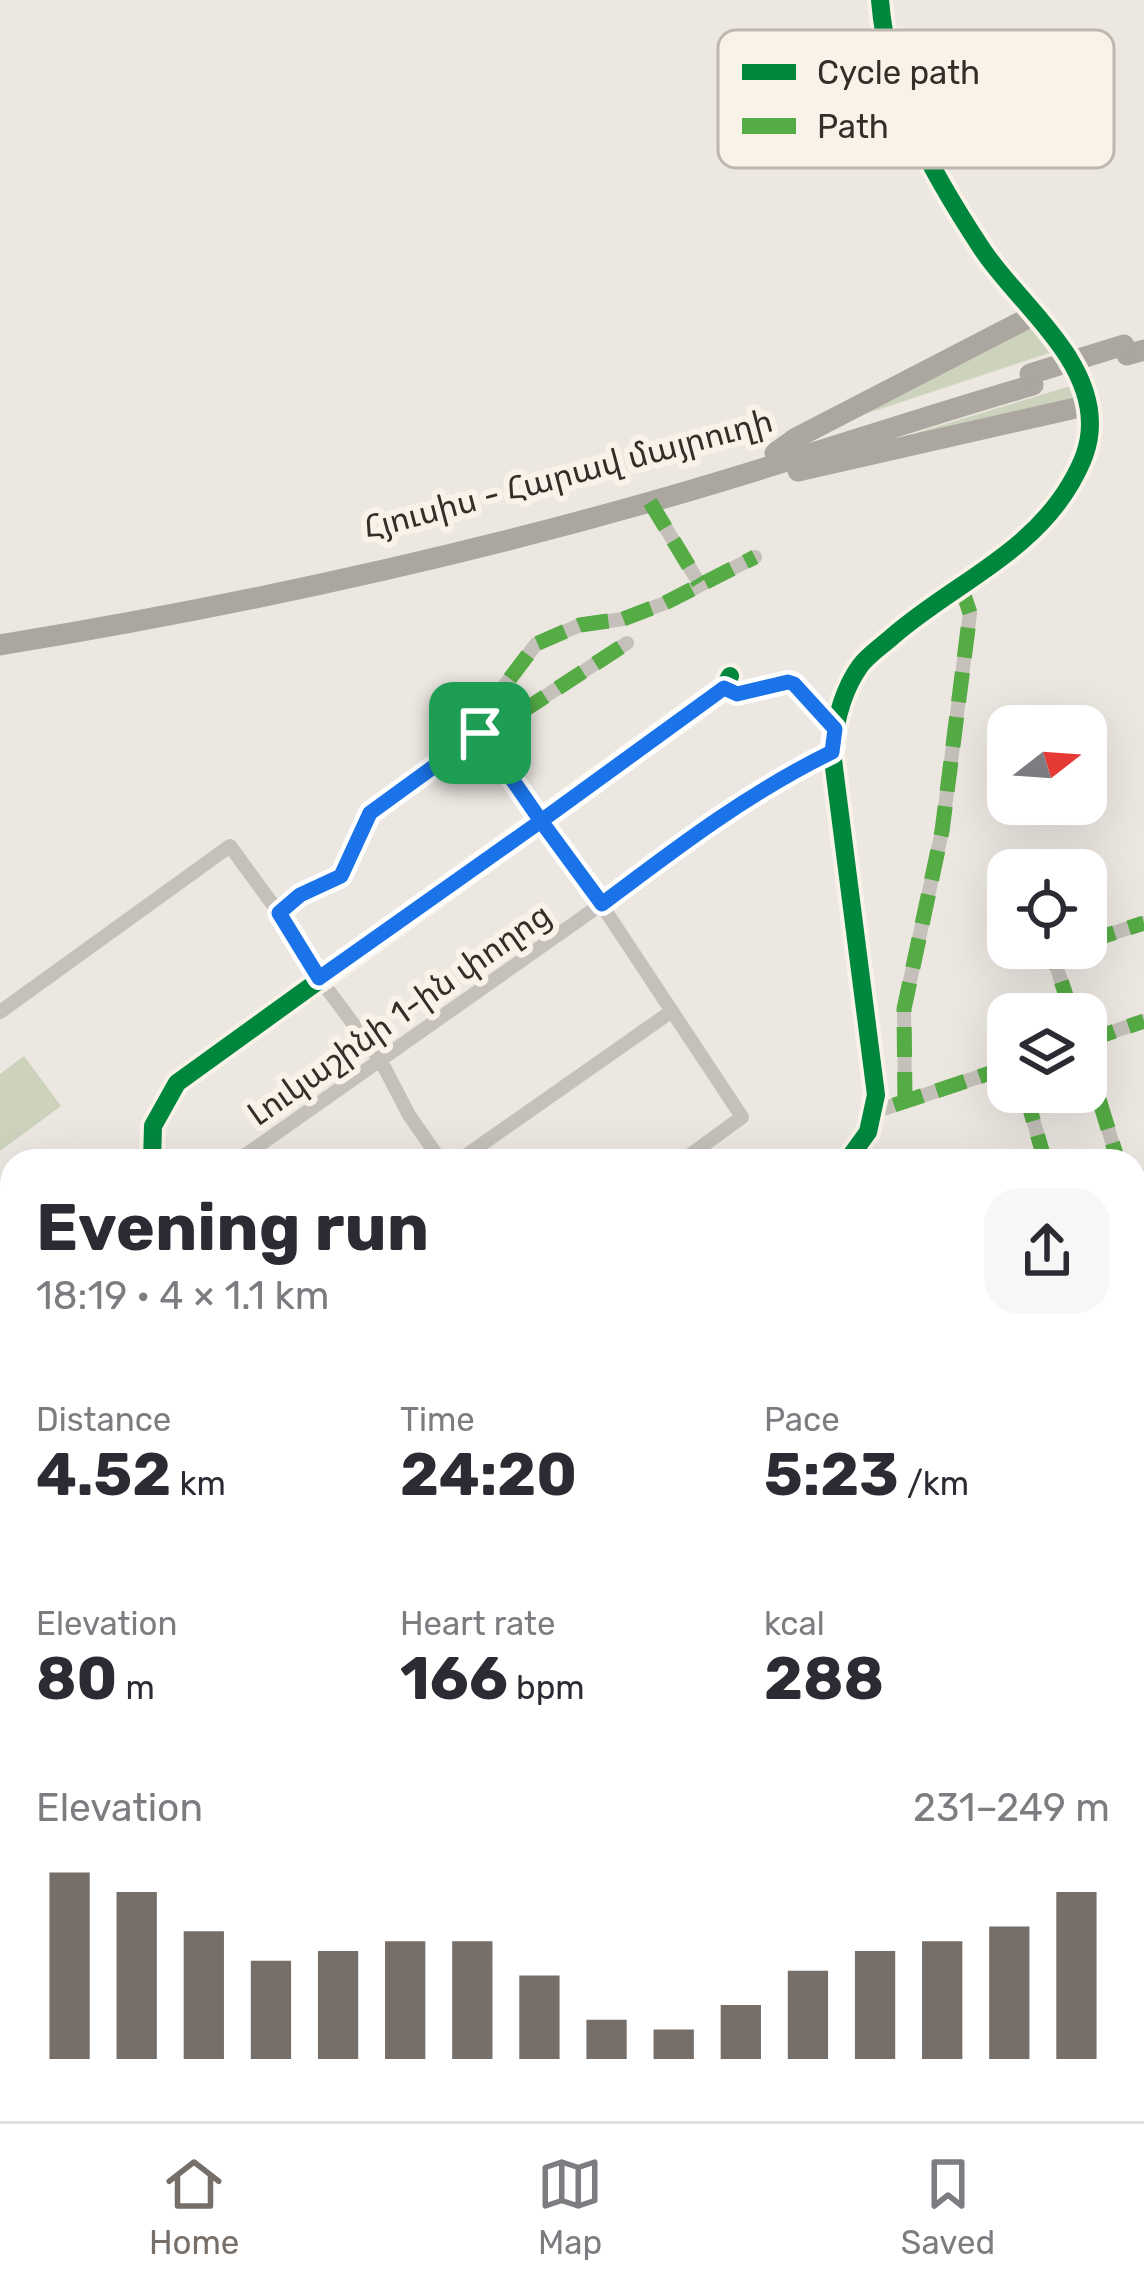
<!DOCTYPE html>
<meta charset="utf-8">
<style>
:root{--surface:#fff;--page:#f7f7f7;--text:#2b2b33;--muted:#7c7c81;--line:#e1e1e2;--accent:#766e69}
body{margin:0;font-family:Rubik,"Noto Sans Armenian",sans-serif;background:var(--page);color:var(--text);height:100vh;display:flex;flex-direction:column;font-size:45px;white-space:nowrap}
*{box-sizing:border-box;margin:0}
p{font-size:39px;color:var(--muted)}
.icon{flex:none;width:66px;height:66px;fill:none;stroke:currentColor;stroke-width:2;stroke-linecap:round;stroke-linejoin:round}
.map{position:relative;flex:1;overflow:hidden}
.drawer{position:absolute;left:0px;top:1149px;width:1146px;height:972px;display:flex;flex-direction:column;background:var(--surface);border-radius:36px 36px 0 0;box-shadow:0 12px 48px #0002}
.drawer>*{flex:none}
.needle{width:78px;rotate:73deg}
.buttons{position:absolute;left:987px;top:705px;display:grid;gap:24px}
.buttons a{display:grid;place-items:center;width:120px;height:120px;border-radius:24px;background:var(--surface);box-shadow:0 12px 48px #0002;font-size:60px}
.pin{position:absolute;display:grid;place-items:center;width:102px;height:102px;color:#fff;margin:-51px;border-radius:24px;box-shadow:0 6px 18px #0006}
.round{display:grid;place-items:center;flex:none;width:126px;height:126px;border-radius:36px;background:var(--page)}
.headline{display:flex;align-items:center;justify-content:space-between;height:204px;padding:0 36px}
h1{font-size:66px;font-weight:700;line-height:90px}
.metrics{display:grid;grid-template-columns:repeat(3,1fr);gap:18px;height:204px;padding:12px 36px}
.metrics div{display:grid;align-content:center}
.metrics b{font-size:60px;font-weight:700}
.metrics small{font-size:33px;font-weight:400}
.metrics p{font-size:33px}
.chart{height:336px;padding:24px 36px}
.chart p{display:flex;justify-content:space-between}
.chart svg{width:100%;height:216px;margin-top:12px;stroke:var(--accent);stroke-width:6}
.menu{display:flex;justify-content:space-around;align-items:center;height:168px;border-top:3px solid var(--line);background:var(--surface);font-size:33px;color:var(--muted)}
.menu a{display:grid;justify-items:center;gap:6px}
.menu .active{color:var(--accent)}
.map>svg:first-child{display:block}
</style>
<div class="map">
<svg width="1144" height="2121" viewBox="0 0 1144 2121">
<rect width="100%" height="100%" fill="#ece7e1"/>
<path fill="#ccd2bb" d="M 1031,326 L 1055,351 L 832,425 Z
M 1074,385 L 1077,392 L 1074,403 L 829,459 Z
M 24,1056 L 61,1106 L 0,1151 L 0,1074 Z
M 1134,2078 L 1144,2084 L 1144,2109 L 1115,2121 L 1088,2121 L 1092,2109 L 1134,2109 Z"/>
<g fill="none" stroke-linecap="round" stroke-linejoin="round">
<path stroke="#c5c0ba" stroke-width="14" d="M 650,502 L 699,583
M 724,688 L 737,694 L 787,682 L 794,684 L 835,729
M 506,722 L 505,685 L 536,644 L 580,625 L 623,619 L 665,603 L 755,557
M 480,733 L 601,904 L 742,1117 L 682,1161
M 279,913 L 300,895 L 341,876 L 370,813 L 470,739 L 506,722 L 627,643
M 1086,942 L 1144,923
M 1066,948 L 1052,953 L 1072,1014
M 0,1012 L 230,846 L 279,913 L 319,978 L 381,1061 L 409,1115 L 441,1161
M 1086,1041 L 1144,1021
M 1086,1057 L 1118,1161
M 1025,1092 L 1045,1161
M 905,1102 L 904,1009 L 942,831 L 970,613 L 961,586
M 874,1112 L 1008,1067
M 152,1161 L 153,1126 L 177,1083 L 724,688 L 730,676
M 237,1161 C 357,1077 477,993 596,908 C 674,852 746,794 832,752
M 458,1161 L 672,1011
M 847,1161 L 868,1132 L 876,1095 L 832,752 C 835,722 842,691 860,666 C 868,655 883,645 893,636 C 953,584 1030,554 1071,483 C 1082,464 1090,446 1090,424 C 1090,355 1017,302 982,249 C 930,170 888,96 880,0
M 1134,1211 L 1144,1244
M 0,1281 L 12,1300
M 0,1327 L 12,1321
M 1134,1367 L 1144,1364
M 0,1486 L 12,1477
M 0,1651 L 12,1643
M 0,1814 L 12,1802
M 769,2121 L 772,2109"/>
<path stroke="#b4aea9" stroke-width="16" d="M 1131,2121 L 1144,2115"/>
<path stroke="#aba6a0" stroke-width="21" d="M 1127,355 L 1144,350
M 775,453 L 796,438 L 1034,315
M 798,471 L 1089,405
M 0,645 C 219,609 436,563 650,502 C 779,466 905,422 1033,385"/>
<path stroke="#aba6a0" stroke-width="21" d="M 1030,374 L 1124,345"/>
<path stroke="#55ab44" stroke-width="15" stroke-dasharray="30 15" stroke-linecap="butt" d="M 650,502 L 699,583
M 506,722 L 505,685 L 536,644 L 580,625 L 623,619 L 665,603 L 755,557
M 480,733 L 506,722 L 627,643
M 1086,942 L 1144,923
M 1066,948 L 1052,953 L 1072,1014
M 1086,1041 L 1144,1021
M 1086,1057 L 1118,1161
M 1025,1092 L 1045,1161
M 905,1102 L 904,1009 L 942,831 L 970,613 L 961,586
M 894,1105 L 1008,1067
M 1134,1211 L 1144,1244"/>
<g stroke="#f9f2e8" stroke-width="26">
<path id="cycleway" d="M 152,1161 L 153,1126 L 177,1083 L 724,688 L 730,676
M 847,1161 L 868,1132 L 876,1095 L 832,752 C 835,722 842,691 860,666 C 868,655 883,645 893,636 C 953,584 1030,554 1071,483 C 1082,464 1090,446 1090,424 C 1090,355 1017,302 982,249 C 930,170 888,96 880,0"/>
</g>
<use href="#cycleway" stroke="#00873e" stroke-width="18"/>
</g>
<g fill="none" stroke-linecap="round" stroke-linejoin="round">
<g stroke="#fff" stroke-width="24">
<path id="route" d="M 480,733 L 370,813 L 341,876 L 300,895 L 279,913 L 319,978 L 541,821 L 602,904 C 676,848 748,793 832,752 L 835,729 L 794,684 L 788,682 L 737,694 L 724,688 L 541,821 L 480,733"/>
</g>
<use href="#route" stroke="#1a73e8" stroke-width="15"/>
</g>
<g text-anchor="middle" dominant-baseline="central" stroke-width="12" stroke-linejoin="round" paint-order="stroke">
<g font-size="33" fill="#362d28" stroke="#f9f2e8">
<text transform="translate(568 474) rotate(-15)">Հյուսիս - Հարավ մայրուղի</text>
<text transform="translate(399 1014) rotate(-35)">Լուկաշինի 1-ին փողոց</text>
</g>
</g>
<rect x="718" y="30" width="396" height="138" rx="18" fill="#f9f2e8" stroke="#beb7ae" stroke-width="3"/>
<rect x="742" y="64" width="54" height="16" fill="#00873e"/>
<rect x="742" y="118" width="54" height="16" fill="#55ab44"/>
<g font-size="33" fill="#362d28">
<text x="817" y="84">Cycle path</text>
<text x="817" y="138">Path</text>
</g>
</svg>
<div class="buttons">
<a><svg class="needle" viewBox="-14 -14 28 28"><path d="M0-13l5 13h-10z" fill="#e53935"/><path d="M0 13l5-13h-10z" fill="#7c7c81"/></svg></a>
<a><svg class="icon" aria-label="locate" viewBox="0 0 24 24"><circle cx="12" cy="12" r="6"/><path d="M12 2v4M12 18v4M2 12h4M18 12h4"/></svg></a>
<a><svg class="icon" aria-label="layers" viewBox="0 0 24 24"><path d="M12 4l9 5-9 5-9-5zM3 14l9 5 9-5"/></svg></a>
</div>
<div class="pin" style="left:480px;top:733px;background:#1e9e55"><svg class="icon" aria-label="arrive" viewBox="0 0 24 24"><path d="M6 21V4h12l-3 4 3 4H6"/></svg></div>
<section class="drawer">
<div class="headline"><div><h1>Evening run</h1><p>18:19 · 4 × 1.1 km</p></div><a class="round"><svg class="icon" aria-label="share" viewBox="0 0 24 24"><path d="M12 15V3M7 8l5-5 5 5M5 13v7h14v-7"/></svg></a></div>
<div class="metrics">
<div><p>Distance</p><b>4.52<small> km</small></b></div>
<div><p>Time</p><b>24:20</b></div>
<div><p>Pace</p><b>5:23<small> /km</small></b></div>
</div>
<div class="metrics">
<div><p>Elevation</p><b>80<small> m</small></b></div>
<div><p>Heart rate</p><b>166<small> bpm</small></b></div>
<div><p>kcal</p><b>288</b></div>
</div>
<div class="chart"><p><span>Elevation</span>231–249 m</p>
<svg viewBox="0 0 160 44" preserveAspectRatio="none"><path d="M5 44V6M15 44V10M25 44V18M35 44V24M45 44V22M55 44V20M65 44V20M75 44V27M85 44V36M95 44V38M105 44V33M115 44V26M125 44V22M135 44V20M145 44V17M155 44V10"/></svg>
</div>
</section>
</div>
<nav class="menu">
<a class="active"><svg class="icon" aria-label="home" viewBox="0 0 24 24"><path d="M3 11l9-7 9 7M6 9v11h12V9"/></svg>Home</a>
<a><svg class="icon" aria-label="map" viewBox="0 0 24 24"><path d="M3 6l6-2 6 2 6-2v14l-6 2-6-2-6 2zM9 4v14M15 6v14"/></svg>Map</a>
<a><svg class="icon" aria-label="saved" viewBox="0 0 24 24"><path d="M7 4h10v16l-5-4-5 4z"/></svg>Saved</a>
</nav>
